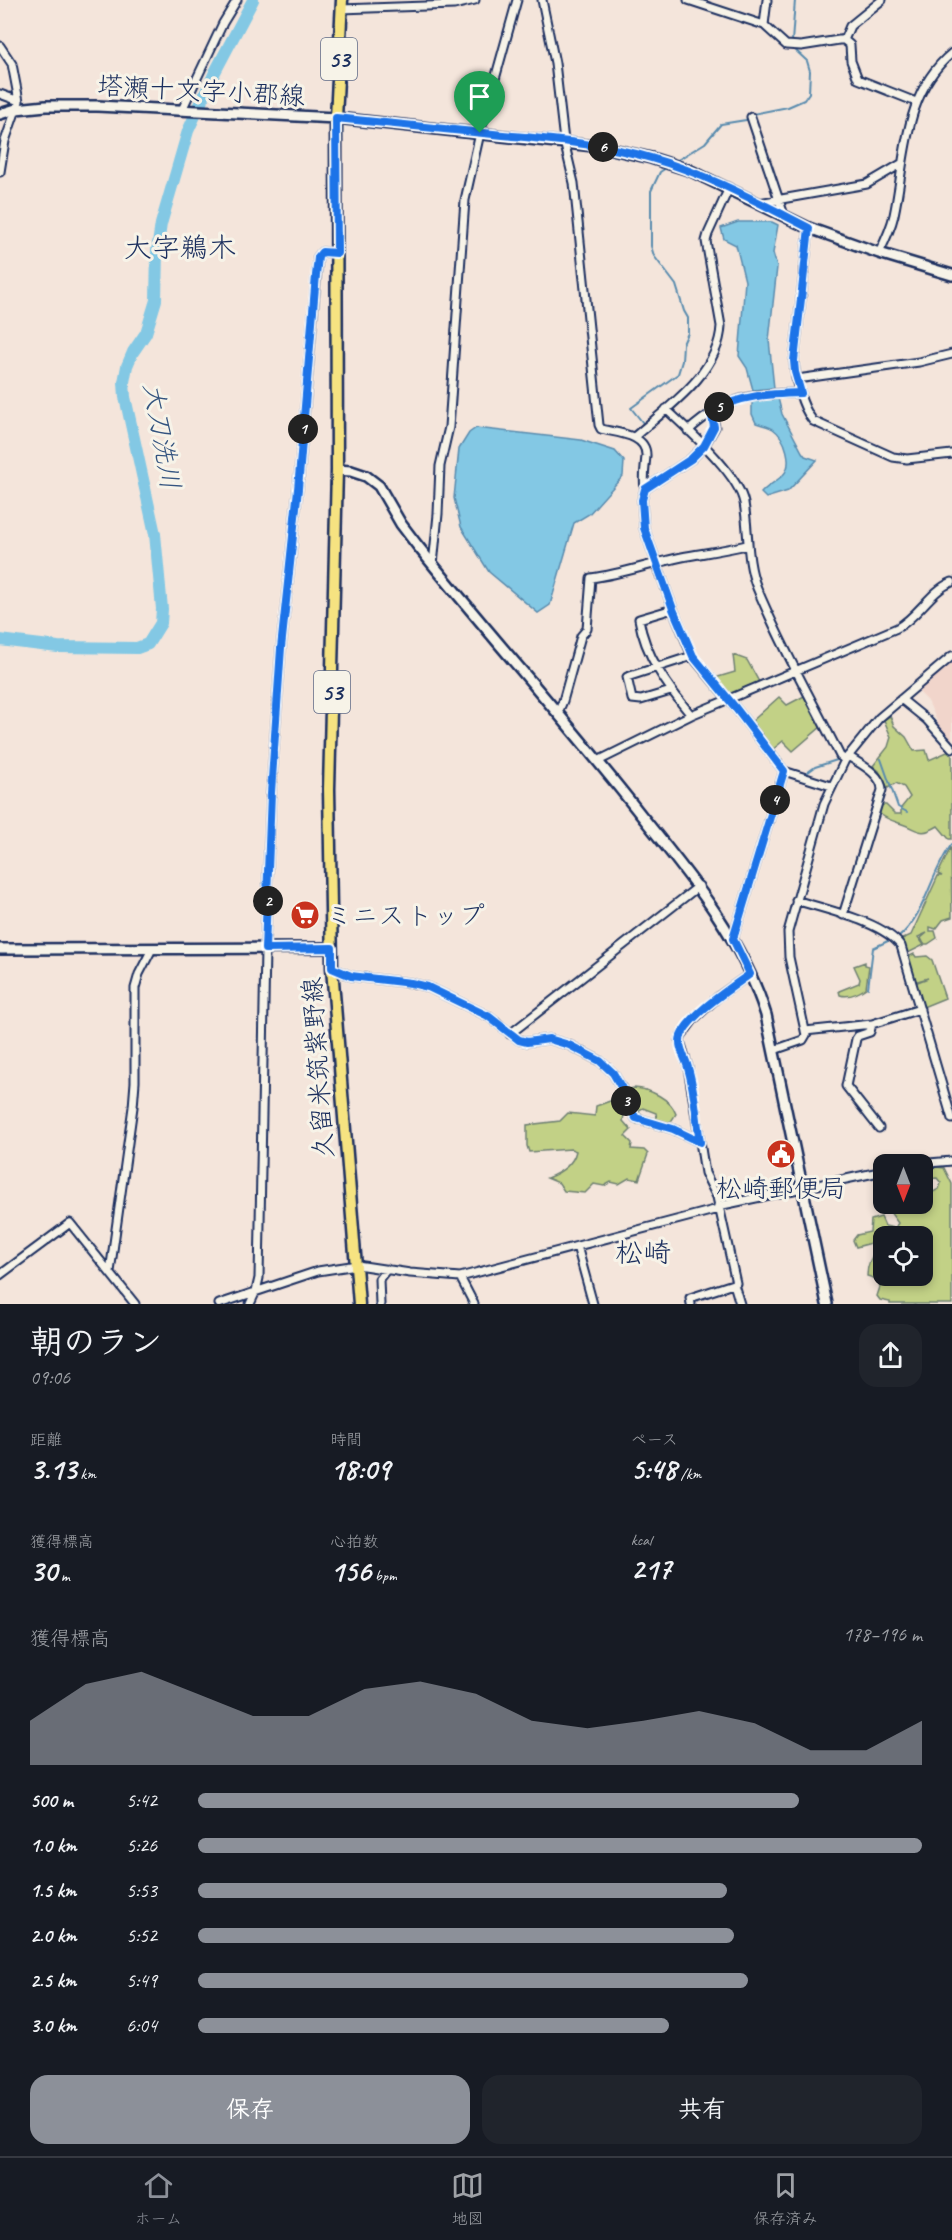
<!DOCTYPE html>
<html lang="ja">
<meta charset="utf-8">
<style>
:root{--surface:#171b24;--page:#20242c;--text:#f1f3f6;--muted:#9ea1a6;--line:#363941;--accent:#8c9099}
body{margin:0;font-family:Caveat,"Klee One",sans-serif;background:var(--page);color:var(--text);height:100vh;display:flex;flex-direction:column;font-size:22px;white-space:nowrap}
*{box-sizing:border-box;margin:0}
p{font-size:20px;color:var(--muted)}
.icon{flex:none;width:33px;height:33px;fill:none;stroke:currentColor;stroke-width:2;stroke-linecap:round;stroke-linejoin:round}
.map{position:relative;height:1304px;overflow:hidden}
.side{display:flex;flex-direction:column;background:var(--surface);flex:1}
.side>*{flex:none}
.needle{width:39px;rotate:180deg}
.fabs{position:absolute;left:873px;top:1154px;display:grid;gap:12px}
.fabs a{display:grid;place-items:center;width:60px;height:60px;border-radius:12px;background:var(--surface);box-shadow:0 3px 9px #0003;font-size:30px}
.pin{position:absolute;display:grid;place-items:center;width:51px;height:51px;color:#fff;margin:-62px -26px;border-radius:50% 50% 50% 0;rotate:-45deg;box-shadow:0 0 6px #0007}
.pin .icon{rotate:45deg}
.km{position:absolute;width:30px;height:30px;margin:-15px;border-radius:50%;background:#222;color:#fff;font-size:16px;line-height:30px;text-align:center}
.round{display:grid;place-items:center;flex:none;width:63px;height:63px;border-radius:18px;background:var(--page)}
.head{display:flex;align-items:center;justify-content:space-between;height:102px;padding:0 30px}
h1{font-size:33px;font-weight:700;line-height:45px}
.stats{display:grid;grid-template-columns:repeat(3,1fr);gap:9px;height:102px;padding:6px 30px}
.stats div{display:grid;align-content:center}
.stats b{font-size:30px;font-weight:700}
.stats small{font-size:16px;font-weight:400}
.stats p{font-size:16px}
.chart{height:168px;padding:12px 30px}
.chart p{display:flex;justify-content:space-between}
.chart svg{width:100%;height:108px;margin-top:6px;fill:var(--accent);opacity:.7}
.cta{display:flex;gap:12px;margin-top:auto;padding:12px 30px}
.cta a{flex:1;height:69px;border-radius:18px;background:var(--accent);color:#fff;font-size:24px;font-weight:700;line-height:69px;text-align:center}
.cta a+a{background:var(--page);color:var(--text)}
ul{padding:0 30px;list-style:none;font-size:20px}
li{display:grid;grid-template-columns:96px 72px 1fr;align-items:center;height:45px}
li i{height:15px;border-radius:8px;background:var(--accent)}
.tab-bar{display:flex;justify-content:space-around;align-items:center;height:84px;border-top:2px solid var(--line);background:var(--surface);font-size:16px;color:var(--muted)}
.tab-bar a{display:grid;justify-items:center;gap:3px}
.tab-bar .selected{color:var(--accent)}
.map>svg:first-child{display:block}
</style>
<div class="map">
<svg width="952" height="1304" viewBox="0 0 952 1304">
<rect width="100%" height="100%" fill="#f4e5db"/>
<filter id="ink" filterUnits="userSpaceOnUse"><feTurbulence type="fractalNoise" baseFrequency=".0167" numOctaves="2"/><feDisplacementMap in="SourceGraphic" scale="12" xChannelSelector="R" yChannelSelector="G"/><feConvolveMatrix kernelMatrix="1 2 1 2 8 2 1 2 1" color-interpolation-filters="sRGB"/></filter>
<g filter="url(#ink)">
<path fill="#f1d5cb" d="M 952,662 L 952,742 L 940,728 L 928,701 L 917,690 Z"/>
<path fill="#c2d186" stroke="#6e8072" stroke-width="1.5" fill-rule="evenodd" d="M 733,655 L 747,660 L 759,682 L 728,695 L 715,678 L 735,672 Z
M 806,695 L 822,726 L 793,751 L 783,741 L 772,750 L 750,723 L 779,697 L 787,705 Z
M 890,716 L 894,726 L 906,737 L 914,751 L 926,750 L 929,760 L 947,752 L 952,755 L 952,839 L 949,839 L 938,826 C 920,837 919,830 902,824 C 893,821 888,820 880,814 L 880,805 L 886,805 L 895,814 L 901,814 L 901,808 L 910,797 L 904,787 L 896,783 L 888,788 L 879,771 L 873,766 L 888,747 L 891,737 L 884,720 Z
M 951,847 L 952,917 L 943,920 L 936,929 L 930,927 L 930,931 L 935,931 L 937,938 L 928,944 L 924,944 L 921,938 L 927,933 L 918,937 L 924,945 L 910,952 L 907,952 L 900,940 L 911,935 L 938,876 L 942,876 L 938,874 Z
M 914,954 L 916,957 L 927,956 L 932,960 L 945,998 L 923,1007 L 915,983 L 928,978 L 914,982 L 908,957 Z
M 865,962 L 865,965 L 869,966 L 866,988 C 859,993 850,998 840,995 L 839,991 L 859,983 L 860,979 L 854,966 Z
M 634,1088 C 650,1089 671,1099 676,1114 L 670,1123 L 657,1121 L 656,1113 L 643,1108 L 639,1110 L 641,1117 L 637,1124 L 627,1113 L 624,1115 L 623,1121 L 631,1130 L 625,1136 L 632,1143 L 631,1149 L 644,1150 L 648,1154 L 639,1180 L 629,1178 L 619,1184 L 611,1182 L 604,1186 L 594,1184 L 585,1193 L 564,1191 L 559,1183 L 547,1178 C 560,1173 573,1165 576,1151 L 571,1149 L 529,1152 L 527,1146 L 527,1125 L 560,1121 L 568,1113 L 595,1116 L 596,1106 L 610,1101 L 619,1091 Z
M 930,1166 L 944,1168 L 952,1184 L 952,1304 L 890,1304 L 890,1302 L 880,1300 L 877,1296 L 880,1287 L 877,1279 L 867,1276 C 867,1266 871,1256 878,1248 L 875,1242 L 856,1247 L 853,1240 L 857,1235 L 870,1232 L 871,1220 L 881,1217 L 885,1226 L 895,1228 L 898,1223 L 890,1212 L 888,1203 L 922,1203 L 923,1195 L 925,1199 L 930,1199 L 933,1192 L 939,1189 L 941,1183 L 937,1178 L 924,1179 L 923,1168 ZM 884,1236 L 922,1236 L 922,1275 L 884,1275 Z"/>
<path fill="#83c8e4" stroke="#598bae" stroke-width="1.5" d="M 738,222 L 772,222 L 778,225 L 773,253 L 777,267 L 769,340 L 774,388 L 753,390 L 747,368 L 739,356 L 745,281 L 736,245 L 724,239 L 721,228 Z
M 772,397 L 778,398 L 782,414 L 802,452 L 805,456 L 817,460 L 788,491 L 766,498 L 761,493 C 768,485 776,482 783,475 C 794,464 785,437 773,429 C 769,426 761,425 756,423 L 752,414 L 752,399 Z
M 476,428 L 581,440 L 615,451 L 624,461 L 623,476 L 589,514 L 574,523 L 550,605 L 538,613 L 489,572 L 461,527 L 454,498 L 459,449 L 469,433 Z"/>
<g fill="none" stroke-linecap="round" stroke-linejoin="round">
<path stroke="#598bae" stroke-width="2" d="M 792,42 L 795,0
M 676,161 L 705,143 L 721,124 L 746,120 L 753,114 L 788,107 L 804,100 L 809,93 L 810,71 L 807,61 L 793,48
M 643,423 L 631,408 L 678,374 L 682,361 L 683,344 L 688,333 L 688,318 L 684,311 L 676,285 L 654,256 L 651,246 L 651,191 L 660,172 L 669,166
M 881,759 L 898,807 L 907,812
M 804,775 L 815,767 L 837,760
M 898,938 C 927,913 930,873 952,844
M 868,988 L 873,948 L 890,940"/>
<path stroke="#83c8e4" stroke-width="12" d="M 0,640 L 58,647 L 137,648 L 148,644 L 161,623 L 162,609 L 155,534 L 125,397 L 124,382 L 127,366 L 133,352 L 146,333 L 156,300 L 157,251 L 161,224 L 188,131 L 215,72 L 253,0"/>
<g stroke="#1b2f5e" stroke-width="11">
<path id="street" d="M 542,0 L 555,63 L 564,141 L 574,183 L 599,425 L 601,429 C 617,433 647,434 646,456 C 645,468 643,478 645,489
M 688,0 L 764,25 L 786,45 L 801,46 L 839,40 L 844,40 L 850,45 L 851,61 L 858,79 L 916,102
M 341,9 L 454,5 L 475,0
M 764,25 L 767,0
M 844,40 L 850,26 L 882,0
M 0,46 L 12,64 L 19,101 L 5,141 L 0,172
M 0,94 L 19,101
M 182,110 L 223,23 L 237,0
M 751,117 L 784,215
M 759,203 L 867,184 L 901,164
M 809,228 L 794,361 C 795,379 801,406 813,421 L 893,457 L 907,459 L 952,454
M 879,253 C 885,241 891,228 894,215 C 906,159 903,93 952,53
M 797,379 L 919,362 L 952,354
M 666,409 C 688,430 738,473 744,503 C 749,532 746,561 757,588 C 781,646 812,700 840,756 L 845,760
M 711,411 L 715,427 L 704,446 L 691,459 L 645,489 L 642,500 L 644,528 L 673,609 L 692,656 L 734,706 L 784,771 L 831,786
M 688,431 C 727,396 751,394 801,393
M 634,437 C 667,408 719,373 721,326 L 706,241 L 708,234 L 729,188
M 433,565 L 438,514 L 440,466 L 449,427 L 465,200 L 480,133 L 517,0
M 673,609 L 639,619 C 645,656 668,687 691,715
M 671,691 L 641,700 L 632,699 L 627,677 L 692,656
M 901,699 L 927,720 L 952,748
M 558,713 L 563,701 L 581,636 L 587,629 L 591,578 C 623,574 652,563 682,557 C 704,553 725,550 747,545
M 598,761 L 691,715 L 897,628 C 918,617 930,591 952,582
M 796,900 C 826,910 882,921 901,946 L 952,1119
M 843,915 L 882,790 C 882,774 860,764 848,756
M 733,939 L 784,771
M 332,968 L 351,976 L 411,983 L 428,987 L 488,1016 L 519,1040 L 527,1042 L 549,1039 L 569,1045 L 600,1061 L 613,1073 L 624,1092 L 628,1106 L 636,1118 L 673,1129 L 700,1142
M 805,1031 L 872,1024
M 510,1034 L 699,886
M 774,1050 L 803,1040 L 806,1035 L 789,957 L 788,932 L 824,804 L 845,760 L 879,718 L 952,656
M 879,1128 L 846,1086 L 856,1039 L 858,1036 L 870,1032 L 872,1024 L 920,1009
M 918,1164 L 952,1161
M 718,1206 L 884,1171
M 577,1246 L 593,1304
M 110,1272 L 133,1107 L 135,1082 L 135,988 L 139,974 L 152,949
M 0,1275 L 70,1223 L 135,1304
M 460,1277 L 474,1304
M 734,1284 L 740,1304
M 219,1304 L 318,1271 L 357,1265 L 410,1273 L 460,1277 L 718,1209
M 250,1304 L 256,1291 L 259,1278 L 265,949 L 271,793 L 281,648 L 298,489 L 318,257 L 322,252 L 337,253
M 380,1304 L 379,1279 L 387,1269
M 691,1304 L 690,1298 L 736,1283 L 717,1197 L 705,1173 L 688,1067 L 680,1041 L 682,1035 L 694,1019 L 719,996 L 750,974"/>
</g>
<g stroke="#1b2f5e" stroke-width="14">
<path id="secondary" d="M 0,114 L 16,109 L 46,106 L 97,106 L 336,118 L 603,147 L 651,158 L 689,170 L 809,228 L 879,253 L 952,275
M 337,470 L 351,471 L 366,476 L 379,486 L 401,524 L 417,545 C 490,636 569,723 641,815 C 691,877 742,938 766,1015 L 827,1304
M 0,949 L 332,948"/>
</g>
<g stroke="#1b2f5e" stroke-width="15">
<path id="primary" d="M 342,0 L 336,118 L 337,470 L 329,789 L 332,968 L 359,1304"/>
</g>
<use href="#street" stroke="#f7f3e8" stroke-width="7"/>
<use href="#secondary" stroke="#f7f3e8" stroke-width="9"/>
<use href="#primary" stroke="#f6e381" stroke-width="10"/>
</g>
</g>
<g fill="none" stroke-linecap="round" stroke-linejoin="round" filter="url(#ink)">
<g stroke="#fff" stroke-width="12">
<path id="route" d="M 336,118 C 392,124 448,129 503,135 C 553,140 603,144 651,158 C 707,174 758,202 809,228 L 794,361 L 795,372 L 801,393 C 767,394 743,395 711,411 L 714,427 L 704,446 L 691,459 L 645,489 L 642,500 L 644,528 L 673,609 L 693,656 L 734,706 L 784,771 L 733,939 L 750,974 C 731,988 689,1015 681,1036 C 677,1047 686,1058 688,1068 C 695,1091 696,1117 700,1142 L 673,1129 L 636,1118 L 628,1106 L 624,1092 L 613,1073 L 600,1061 L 569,1045 L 549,1039 L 527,1042 L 519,1040 L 488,1016 L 428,987 L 411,983 L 351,976 L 332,968 L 332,948 L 265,949 L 271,793 L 281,648 L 298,489 L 316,275 L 318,257 L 322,252 L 337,253 Z"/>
</g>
<use href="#route" stroke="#1a73e8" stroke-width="8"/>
</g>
<defs>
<g id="supermarket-disc" transform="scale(1.5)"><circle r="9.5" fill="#c8321e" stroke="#f7f3e8"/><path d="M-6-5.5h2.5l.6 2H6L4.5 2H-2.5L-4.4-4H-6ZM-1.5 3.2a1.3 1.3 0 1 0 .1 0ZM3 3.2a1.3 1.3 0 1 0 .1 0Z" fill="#fff"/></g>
<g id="civic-disc" transform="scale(1.5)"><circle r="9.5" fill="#c8321e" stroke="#f7f3e8"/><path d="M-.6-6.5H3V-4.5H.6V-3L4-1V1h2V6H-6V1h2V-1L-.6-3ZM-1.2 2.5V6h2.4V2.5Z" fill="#fff"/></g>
</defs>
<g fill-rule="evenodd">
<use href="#supermarket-disc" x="305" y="915"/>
<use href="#civic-disc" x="781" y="1154"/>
</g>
<g text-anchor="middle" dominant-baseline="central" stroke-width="6" stroke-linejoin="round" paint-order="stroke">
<g fill="#f7f3e8" stroke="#5d6a87" stroke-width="1.5">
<rect x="321" y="38" width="36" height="42" rx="4.5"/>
<rect x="314" y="671" width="36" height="42" rx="4.5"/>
</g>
<g font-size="24" font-weight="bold" fill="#1b2f5e">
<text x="339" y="59">53</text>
<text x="332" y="692">53</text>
</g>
<g font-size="26" fill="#1b2f5e" stroke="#f7f3e8">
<text transform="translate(201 91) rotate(3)">塔瀬十文字小郡線</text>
<text transform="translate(318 1068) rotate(-94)">久留米筑紫野線</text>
</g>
<g font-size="26" fill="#1b2f5e" stroke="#f7f3e8" text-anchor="start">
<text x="326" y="915">ミニストップ</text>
<text x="781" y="1188" text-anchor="middle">松崎郵便局</text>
</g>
<g font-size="27" font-style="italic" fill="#355580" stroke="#f7f3e8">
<text transform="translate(162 436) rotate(80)">大刀洗川</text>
</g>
<g font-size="28" fill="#1b2f5e" stroke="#f7f3e8">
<text x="180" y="247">大字鵜木</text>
<text x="643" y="1252">松崎</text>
</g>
</g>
</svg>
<div class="fabs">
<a><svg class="needle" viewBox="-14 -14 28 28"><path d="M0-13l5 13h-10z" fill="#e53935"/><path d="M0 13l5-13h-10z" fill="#9ea1a6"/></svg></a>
<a><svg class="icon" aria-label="locate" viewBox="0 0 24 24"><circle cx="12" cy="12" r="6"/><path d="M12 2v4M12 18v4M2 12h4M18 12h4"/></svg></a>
</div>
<div class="pin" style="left:480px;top:133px;background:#1e9e55"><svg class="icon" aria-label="arrive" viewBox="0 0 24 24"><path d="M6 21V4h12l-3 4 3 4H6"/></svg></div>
<b class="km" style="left:303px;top:429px">1</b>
<b class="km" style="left:268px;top:901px">2</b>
<b class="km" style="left:626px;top:1101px">3</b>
<b class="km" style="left:775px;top:800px">4</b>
<b class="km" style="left:719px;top:407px">5</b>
<b class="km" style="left:603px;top:147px">6</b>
</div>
<section class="side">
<div class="head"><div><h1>朝のラン</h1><p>09:06</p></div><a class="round"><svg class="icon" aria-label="share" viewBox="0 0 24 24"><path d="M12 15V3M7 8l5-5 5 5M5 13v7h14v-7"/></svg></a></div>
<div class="stats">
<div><p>距離</p><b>3.13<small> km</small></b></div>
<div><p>時間</p><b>18:09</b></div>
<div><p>ペース</p><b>5:48<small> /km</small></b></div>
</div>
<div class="stats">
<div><p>獲得標高</p><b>30<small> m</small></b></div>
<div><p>心拍数</p><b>156<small> bpm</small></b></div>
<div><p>kcal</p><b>217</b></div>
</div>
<div class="chart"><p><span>獲得標高</span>178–196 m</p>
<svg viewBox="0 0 160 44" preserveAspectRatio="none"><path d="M0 44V26L10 11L20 6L30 15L40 24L50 24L60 13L70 10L80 15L90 26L100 29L110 26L120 22L130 27L140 38L150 38L160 26V44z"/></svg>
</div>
<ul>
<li><b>500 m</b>5:42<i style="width:83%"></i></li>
<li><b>1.0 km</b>5:26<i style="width:100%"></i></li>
<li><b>1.5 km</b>5:53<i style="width:73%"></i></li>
<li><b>2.0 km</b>5:52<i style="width:74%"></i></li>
<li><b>2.5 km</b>5:49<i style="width:76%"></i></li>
<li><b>3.0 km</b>6:04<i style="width:65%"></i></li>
</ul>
<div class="cta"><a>保存</a><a>共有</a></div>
</section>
<nav class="tab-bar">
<a class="selected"><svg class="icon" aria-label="home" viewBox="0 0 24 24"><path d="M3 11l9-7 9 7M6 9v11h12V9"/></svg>ホーム</a>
<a><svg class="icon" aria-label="map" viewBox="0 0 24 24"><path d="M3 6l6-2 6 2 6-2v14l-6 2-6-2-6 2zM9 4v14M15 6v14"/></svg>地図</a>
<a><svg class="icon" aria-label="saved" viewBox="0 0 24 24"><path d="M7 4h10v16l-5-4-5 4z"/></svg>保存済み</a>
</nav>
